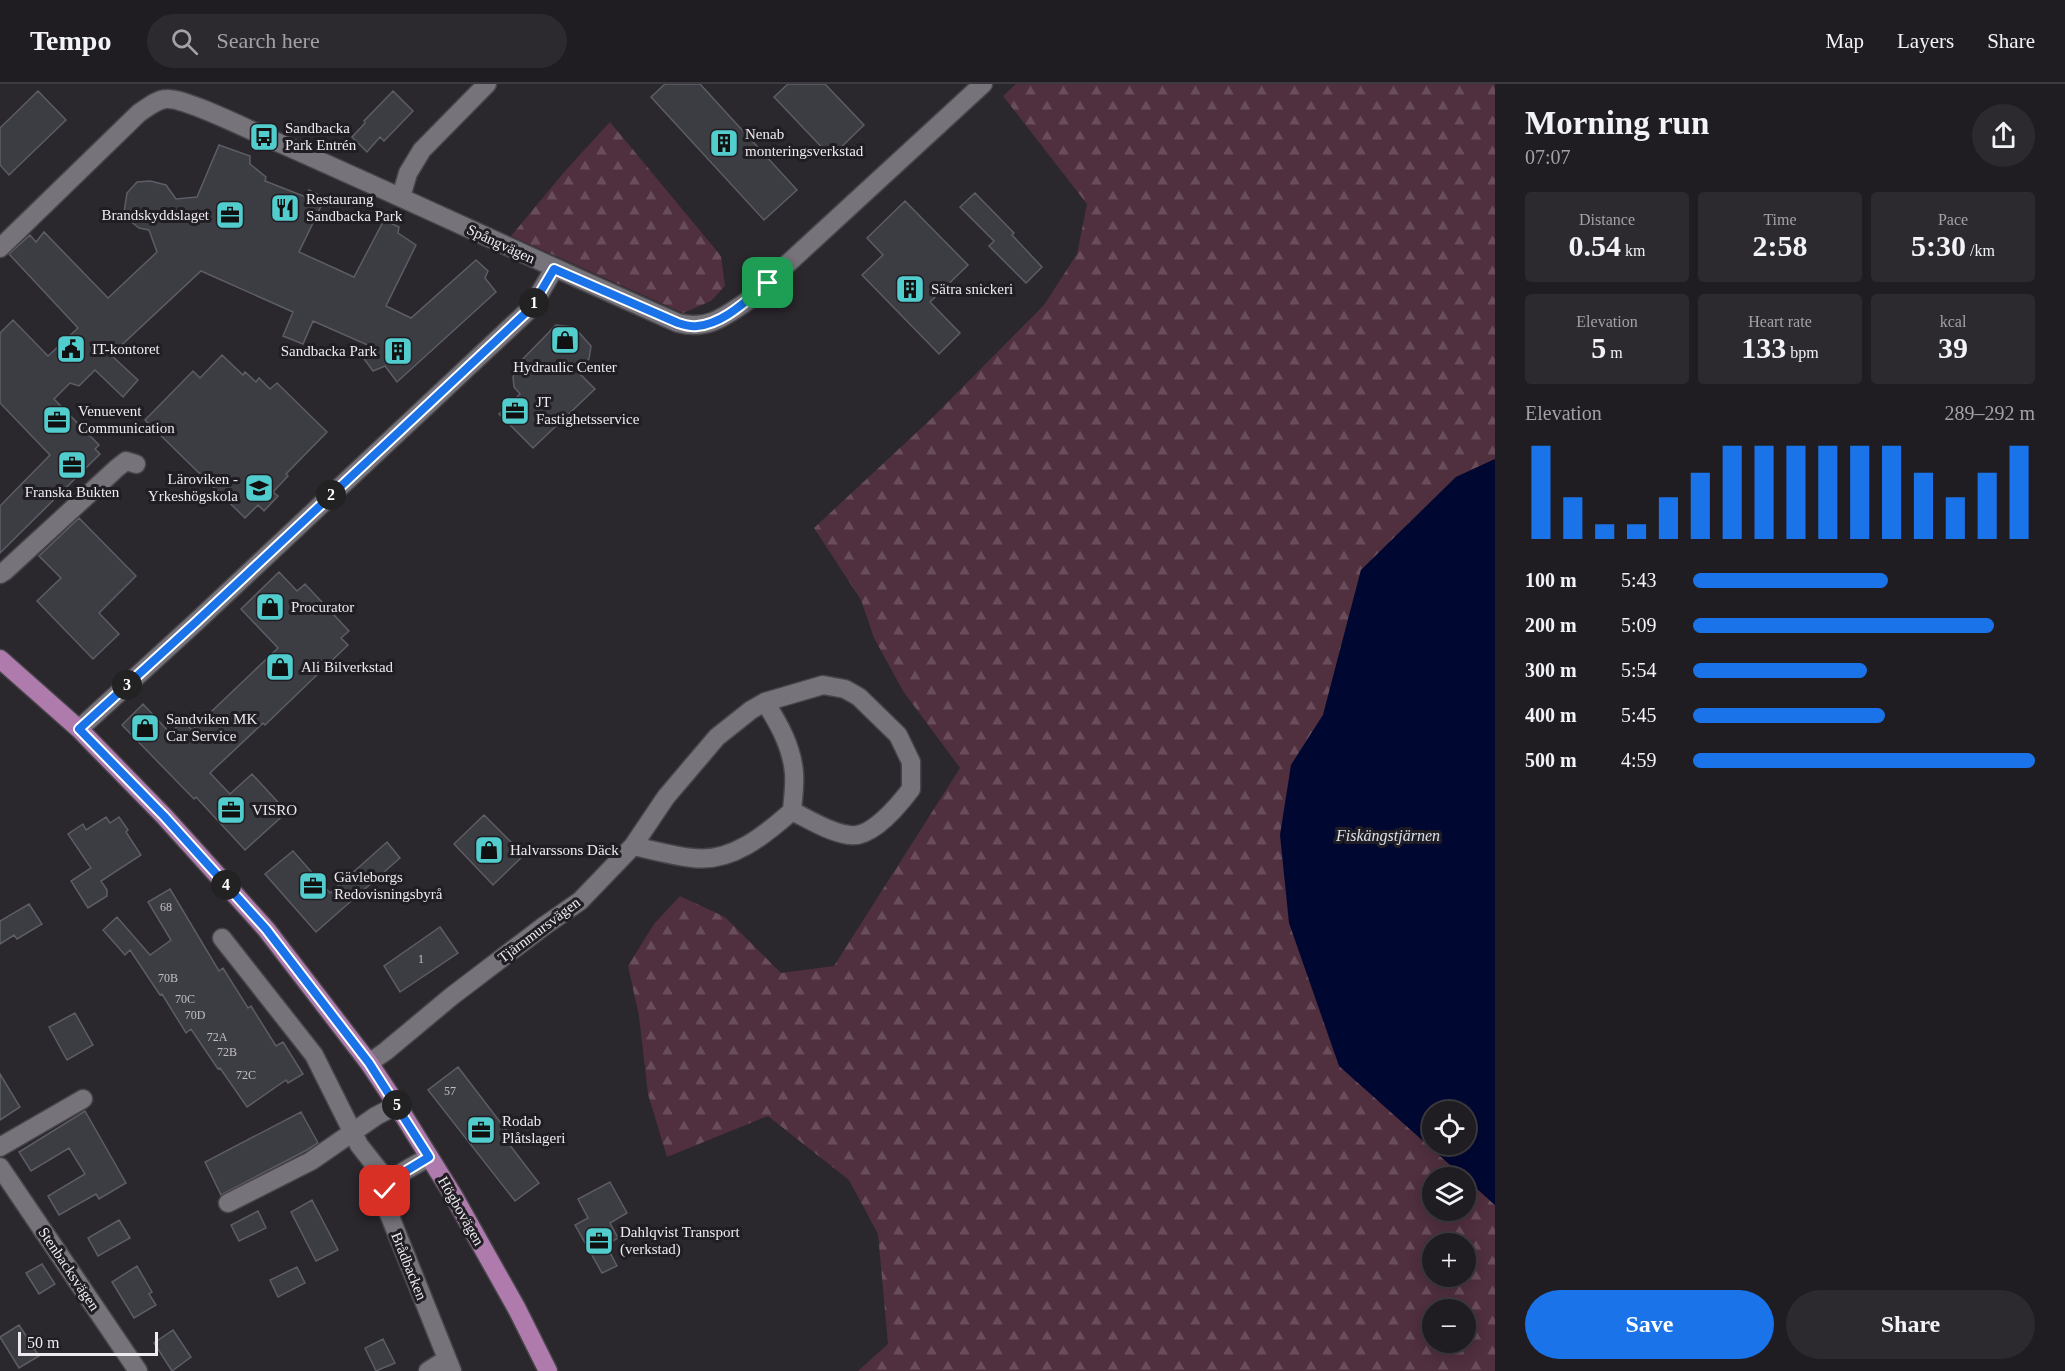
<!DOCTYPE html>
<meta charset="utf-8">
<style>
:root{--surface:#201d22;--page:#2d2a2f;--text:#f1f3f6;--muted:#a2a2a5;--line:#3d3b40;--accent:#1a73e8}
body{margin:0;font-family:"Times New Roman",serif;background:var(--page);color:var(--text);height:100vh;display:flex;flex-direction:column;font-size:22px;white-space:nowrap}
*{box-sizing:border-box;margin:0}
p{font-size:20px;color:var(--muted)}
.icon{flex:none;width:33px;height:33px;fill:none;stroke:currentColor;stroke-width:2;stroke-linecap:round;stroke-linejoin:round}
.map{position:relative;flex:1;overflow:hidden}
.side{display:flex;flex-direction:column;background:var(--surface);width:570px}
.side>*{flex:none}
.tools{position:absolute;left:1422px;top:1017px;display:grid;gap:12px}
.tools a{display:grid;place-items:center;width:54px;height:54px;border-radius:50%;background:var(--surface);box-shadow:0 3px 15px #0003,0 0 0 2px var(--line);font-size:30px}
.scale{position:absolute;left:18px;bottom:15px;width:140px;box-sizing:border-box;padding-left:6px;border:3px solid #edebef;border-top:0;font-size:16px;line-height:21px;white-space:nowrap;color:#edebef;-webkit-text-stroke:4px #201d23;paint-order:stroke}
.pin{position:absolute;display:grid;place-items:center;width:51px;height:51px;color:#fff;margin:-26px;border-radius:12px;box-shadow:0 3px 9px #0006}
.km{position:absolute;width:30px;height:30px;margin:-15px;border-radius:50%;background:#222;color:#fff;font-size:16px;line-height:30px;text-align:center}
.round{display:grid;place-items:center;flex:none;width:63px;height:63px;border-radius:32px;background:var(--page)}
.head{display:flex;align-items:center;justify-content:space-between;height:102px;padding:0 30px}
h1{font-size:33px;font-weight:600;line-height:45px}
.figures{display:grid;grid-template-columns:repeat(3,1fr);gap:9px;height:102px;padding:6px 30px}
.figures div{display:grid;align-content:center;border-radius:6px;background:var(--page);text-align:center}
.figures b{font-size:30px;font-weight:600}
.figures small{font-size:16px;font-weight:400}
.figures p{font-size:16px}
.chart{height:168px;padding:12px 30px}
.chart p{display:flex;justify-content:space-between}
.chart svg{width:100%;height:108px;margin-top:6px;stroke:var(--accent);stroke-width:6}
.action{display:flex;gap:12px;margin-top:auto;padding:12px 30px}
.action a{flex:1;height:69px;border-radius:36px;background:var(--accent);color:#fff;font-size:24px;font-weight:600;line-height:69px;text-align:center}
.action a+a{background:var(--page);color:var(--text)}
ul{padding:0 30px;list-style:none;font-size:20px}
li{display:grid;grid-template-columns:96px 72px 1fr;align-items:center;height:45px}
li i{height:15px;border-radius:8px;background:var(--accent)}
header{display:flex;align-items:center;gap:36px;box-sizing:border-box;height:84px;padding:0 30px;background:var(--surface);border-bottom:2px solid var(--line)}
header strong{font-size:28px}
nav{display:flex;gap:33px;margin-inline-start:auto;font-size:21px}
.search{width:420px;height:54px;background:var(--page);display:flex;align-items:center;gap:15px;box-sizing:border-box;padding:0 21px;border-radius:33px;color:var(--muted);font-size:22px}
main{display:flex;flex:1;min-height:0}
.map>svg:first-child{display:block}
</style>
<header>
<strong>Tempo</strong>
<div class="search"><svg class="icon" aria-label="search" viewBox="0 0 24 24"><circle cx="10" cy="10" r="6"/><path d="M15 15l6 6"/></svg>Search here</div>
<nav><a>Map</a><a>Layers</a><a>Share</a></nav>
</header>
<main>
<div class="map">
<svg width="1495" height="1287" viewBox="0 0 1495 1287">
<defs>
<pattern id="forest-firs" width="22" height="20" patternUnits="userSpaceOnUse" patternTransform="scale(1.5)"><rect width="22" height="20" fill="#502f3e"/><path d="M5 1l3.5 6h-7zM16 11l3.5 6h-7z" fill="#6a4d5a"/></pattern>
</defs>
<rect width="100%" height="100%" fill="#2a272d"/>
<path fill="url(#forest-firs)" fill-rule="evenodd" d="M 1016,0 L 1495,0 L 1495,375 L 1456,393 L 1361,486 L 1323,631 L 1291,681 L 1339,981 L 1464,1093 L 1432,1094 L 1432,1126 L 1466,1126 L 1466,1094 L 1495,1121 L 1495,1287 L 858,1287 L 888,1260 L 878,1150 L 849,1096 L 768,1032 L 667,1073 L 648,1010 L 639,932 L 628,882 L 654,840 L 680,812 L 725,833 L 781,889 L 834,882 L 960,684 L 903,607 L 874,554 L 861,516 L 814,444 L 930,336 L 1044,221 L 1077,170 L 1087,120 L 1003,12 ZM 1432,1160 L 1466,1160 L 1466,1192 L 1432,1192 ZM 1432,1226 L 1466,1226 L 1466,1258 L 1432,1258 Z
M 610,38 L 721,172 L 725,202 L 711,217 L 683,229 L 511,152 L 565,87 Z"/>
<path fill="#000832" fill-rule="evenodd" d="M 1495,375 L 1495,1121 L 1339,982 L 1289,839 L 1280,751 L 1291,681 L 1323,631 L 1361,486 L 1456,393 ZM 1432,1028 L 1466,1028 L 1466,1060 L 1432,1060 Z"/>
<path fill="#3c3c43" stroke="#5d5d65" stroke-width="1.5" d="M 665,0 L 700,0 L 797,106 L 764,136 L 651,13 Z
M 788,0 L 825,0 L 864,41 L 831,73 L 774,13 Z
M 38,7 L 66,36 L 9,91 L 0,81 L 0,44 Z
M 393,7 L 413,27 L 384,57 L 380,53 L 367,68 L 352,53 L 365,39 L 364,37 Z
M 219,61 L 250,72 L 250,80 L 266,93 L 265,97 L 306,113 L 309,106 L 325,114 L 299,168 L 354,193 L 384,136 L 399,143 L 398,149 L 416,161 L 386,222 L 411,234 L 476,176 L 488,187 L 485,194 L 496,208 L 397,298 L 385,282 L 373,287 L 362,272 L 370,262 L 313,237 L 303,260 L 283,252 L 293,228 L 201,187 L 111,271 L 138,296 L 123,313 L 95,286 L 79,302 L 70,299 L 54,315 L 99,361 L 95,365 L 100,370 L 0,469 L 0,422 L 50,371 L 0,319 L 0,249 L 13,236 L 48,272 L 78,244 L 9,170 L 30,151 L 36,158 L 44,148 L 108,214 L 157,168 L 149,146 L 139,144 L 129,136 L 124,128 L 127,109 L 137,98 L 150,97 L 166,101 L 176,115 L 197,113 Z
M 975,109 L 1014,149 L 1012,151 L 1042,183 L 1026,199 L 989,162 L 994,157 L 960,123 Z
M 905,117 L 968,181 L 930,218 L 960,249 L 939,270 L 862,191 L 883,171 L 867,154 Z
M 556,241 L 574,243 L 591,262 L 589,275 L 577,287 L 595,305 L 533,364 L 499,330 L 520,310 L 514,303 L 513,293 L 518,280 Z
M 222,271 L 243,291 L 245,288 L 256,298 L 259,294 L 270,305 L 277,299 L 327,348 L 286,390 L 288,392 L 273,408 L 278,412 L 264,427 L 258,421 L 245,434 L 145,336 L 193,287 L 200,294 Z
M 79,434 L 136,492 L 99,529 L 119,550 L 93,575 L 37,517 L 61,494 L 39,472 Z
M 279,488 L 297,507 L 305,500 L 349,547 L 341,554 L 348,561 L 265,641 L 263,639 L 210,689 L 230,710 L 252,690 L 287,728 L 245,766 L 196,713 L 194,715 L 122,641 L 143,620 L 170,649 L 183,637 L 192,646 L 278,564 L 241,525 Z
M 484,731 L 524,771 L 493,801 L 454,760 Z
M 106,733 L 110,739 L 119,733 L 128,746 L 126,748 L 141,771 L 101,797 L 107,806 L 107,812 L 88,824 L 71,797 L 91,784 L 68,750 L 83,740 L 86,746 Z
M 387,758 L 400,774 L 316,848 L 265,790 L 293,767 L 330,809 Z
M 170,805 L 219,887 L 223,884 L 248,924 L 251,922 L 276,962 L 283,958 L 303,990 L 288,999 L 286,996 L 247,1023 L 220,984 L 218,985 L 191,945 L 186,949 L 162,910 L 160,911 L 130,866 L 125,871 L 103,846 L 117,833 L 150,871 L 171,856 L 148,818 Z
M 29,820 L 42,840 L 17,855 L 14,851 L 0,860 L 0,837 Z
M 440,843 L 458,869 L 400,908 L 384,882 Z
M 75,929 L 93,961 L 67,976 L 49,943 Z
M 458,983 L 507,1047 L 502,1051 L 539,1099 L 515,1117 L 428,1006 Z
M 0,990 L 20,1023 L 0,1036 Z
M 85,1027 L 126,1099 L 99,1115 L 96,1110 L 59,1131 L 48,1112 L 85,1090 L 69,1064 L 31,1087 L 19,1068 Z
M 301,1028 L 318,1059 L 305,1067 L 221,1111 L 205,1078 Z
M 610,1098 L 627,1129 L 610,1139 L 618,1154 L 606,1161 L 617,1182 L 602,1189 L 575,1141 L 588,1134 L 578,1115 Z
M 312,1116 L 338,1166 L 316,1177 L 291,1128 Z
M 258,1127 L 266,1144 L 239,1157 L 231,1141 Z
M 119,1136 L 130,1154 L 98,1172 L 88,1154 Z
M 42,1180 L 55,1200 L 39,1210 L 26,1189 Z
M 137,1182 L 152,1208 L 149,1210 L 156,1221 L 134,1234 L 112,1198 Z
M 297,1183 L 305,1199 L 278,1213 L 270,1196 Z
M 19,1241 L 39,1272 L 19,1284 L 0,1253 Z
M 173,1246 L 191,1273 L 172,1287 L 154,1259 Z
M 383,1255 L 395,1279 L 376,1287 L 365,1264 Z"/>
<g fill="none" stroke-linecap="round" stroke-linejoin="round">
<g stroke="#474549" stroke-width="21">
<path id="minor" d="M 401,113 L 408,89 L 422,66 L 487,0
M 0,164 L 139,29 C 147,24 157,15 167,15 C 187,14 255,49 277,58 C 411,117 544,180 678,239 C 708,246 722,234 746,218 L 983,0
M 0,490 L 5,487 L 117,384 L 126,377 L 136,380
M 79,645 L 196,538 L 531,224 L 554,185
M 633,762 C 653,766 673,772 693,774 C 731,779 765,751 792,727
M 222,854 L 314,971 L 359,1061 L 389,1099
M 369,979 L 386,967 L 452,912 L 544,842 L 580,817 L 633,762 L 666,713 L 717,653 L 751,626 L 765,618 L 823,601 L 845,605 L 859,613 L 898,651 L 911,678 L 911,705 C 899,721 871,755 849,751 C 829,748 810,736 792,727 C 793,715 795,701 794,689 C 792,663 779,640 765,618
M 0,1063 L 83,1015
M 429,1073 C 411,1084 387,1092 383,1115 L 452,1287
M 0,1083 L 138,1287
M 228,1119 L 311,1077 L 376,1032 L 397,1021
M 428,1287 L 447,1275"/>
</g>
<g stroke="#474549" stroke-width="21">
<path id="major" d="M 0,575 L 79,645 L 164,732 L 266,845 L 369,979 L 397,1021 L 453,1111 L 517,1225 L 548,1287"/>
</g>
<use href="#minor" stroke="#77737b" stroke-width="18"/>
<use href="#major" stroke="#af7bad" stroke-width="18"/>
</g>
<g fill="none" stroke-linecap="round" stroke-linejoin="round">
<g stroke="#fff" stroke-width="12">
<path id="route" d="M 385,1107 L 396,1093 L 429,1073 L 369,979 L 266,845 L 164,732 L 79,645 L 196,538 L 531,224 L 554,185 L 678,239 C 684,241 691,243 697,242 C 724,240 748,215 768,199"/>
</g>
<use href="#route" stroke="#1a73e8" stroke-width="8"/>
</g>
<defs>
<g id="bus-square" transform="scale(1.5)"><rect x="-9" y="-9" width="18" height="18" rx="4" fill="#52cdcd" stroke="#201d23"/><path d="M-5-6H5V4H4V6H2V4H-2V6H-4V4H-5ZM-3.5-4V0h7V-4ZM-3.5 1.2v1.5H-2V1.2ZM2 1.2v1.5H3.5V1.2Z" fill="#111"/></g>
<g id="building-square" transform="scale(1.5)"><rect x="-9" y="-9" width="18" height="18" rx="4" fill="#52cdcd" stroke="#201d23"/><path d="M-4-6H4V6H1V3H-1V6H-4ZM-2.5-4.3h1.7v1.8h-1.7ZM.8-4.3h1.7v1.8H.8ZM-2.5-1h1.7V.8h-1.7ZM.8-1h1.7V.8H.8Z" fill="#111"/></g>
<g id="restaurant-square" transform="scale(1.5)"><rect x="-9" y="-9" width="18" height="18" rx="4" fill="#52cdcd" stroke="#201d23"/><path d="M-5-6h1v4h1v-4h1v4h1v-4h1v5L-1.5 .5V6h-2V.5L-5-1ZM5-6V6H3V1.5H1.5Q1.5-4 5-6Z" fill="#111"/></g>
<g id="office-square" transform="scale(1.5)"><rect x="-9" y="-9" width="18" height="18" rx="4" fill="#52cdcd" stroke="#201d23"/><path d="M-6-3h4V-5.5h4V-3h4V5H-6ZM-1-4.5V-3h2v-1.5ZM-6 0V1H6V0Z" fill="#111"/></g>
<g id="shop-square" transform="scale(1.5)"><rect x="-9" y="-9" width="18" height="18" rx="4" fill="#52cdcd" stroke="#201d23"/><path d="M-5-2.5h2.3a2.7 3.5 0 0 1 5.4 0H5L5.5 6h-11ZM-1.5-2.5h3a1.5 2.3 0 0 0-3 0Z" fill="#111"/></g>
<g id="civic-square" transform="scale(1.5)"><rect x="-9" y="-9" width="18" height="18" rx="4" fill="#52cdcd" stroke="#201d23"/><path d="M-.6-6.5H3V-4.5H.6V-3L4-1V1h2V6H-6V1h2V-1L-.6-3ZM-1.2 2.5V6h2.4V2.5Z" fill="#111"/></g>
<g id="school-square" transform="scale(1.5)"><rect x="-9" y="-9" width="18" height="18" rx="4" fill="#52cdcd" stroke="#201d23"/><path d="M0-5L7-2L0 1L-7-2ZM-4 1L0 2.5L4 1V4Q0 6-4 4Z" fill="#111"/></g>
</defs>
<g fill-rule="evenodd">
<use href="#bus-square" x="264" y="53"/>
<use href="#building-square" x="724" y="59"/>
<use href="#restaurant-square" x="285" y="124"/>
<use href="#office-square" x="230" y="131"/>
<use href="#building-square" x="910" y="205"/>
<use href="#shop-square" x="565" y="256"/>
<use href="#civic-square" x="71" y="265"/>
<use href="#building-square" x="398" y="267"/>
<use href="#office-square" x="515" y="327"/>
<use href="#office-square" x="57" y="336"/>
<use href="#office-square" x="72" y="381"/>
<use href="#school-square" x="259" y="404"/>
<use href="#shop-square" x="270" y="523"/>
<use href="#shop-square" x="280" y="583"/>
<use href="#shop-square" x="145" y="644"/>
<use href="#office-square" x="231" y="726"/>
<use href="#shop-square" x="489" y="766"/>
<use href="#office-square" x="313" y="802"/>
<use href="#office-square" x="481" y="1046"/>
<use href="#office-square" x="599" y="1157"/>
</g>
<g text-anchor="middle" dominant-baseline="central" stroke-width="6" stroke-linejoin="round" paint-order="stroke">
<g font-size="12" fill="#c1bfc4">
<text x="166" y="823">68</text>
<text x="421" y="875">1</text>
<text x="168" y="894">70B</text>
<text x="185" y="915">70C</text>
<text x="195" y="931">70D</text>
<text x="217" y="953">72A</text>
<text x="227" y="968">72B</text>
<text x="246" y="991">72C</text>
<text x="450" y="1007">57</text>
</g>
<g font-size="15" fill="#edebef" stroke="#201d23" text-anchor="start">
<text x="285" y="44">Sandbacka<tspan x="285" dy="17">Park Entrén</tspan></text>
<text x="745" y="50">Nenab<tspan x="745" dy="17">monteringsverkstad</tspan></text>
<text x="306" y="115">Restaurang<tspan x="306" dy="17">Sandbacka Park</tspan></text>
<text x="209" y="131" text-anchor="end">Brandskyddslaget</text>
<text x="931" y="205">Sätra snickeri</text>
<text x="92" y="265">IT-kontoret</text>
<text x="377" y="267" text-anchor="end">Sandbacka Park</text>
<text x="565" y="283" text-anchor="middle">Hydraulic Center</text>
<text x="536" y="318">JT<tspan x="536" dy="17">Fastighetsservice</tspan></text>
<text x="78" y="327">Venuevent<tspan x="78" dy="17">Communication</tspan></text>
<text x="238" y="395" text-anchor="end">Läroviken -<tspan x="238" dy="17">Yrkeshögskola</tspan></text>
<text x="72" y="408" text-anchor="middle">Franska Bukten</text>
<text x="291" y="523">Procurator</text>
<text x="301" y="583">Ali Bilverkstad</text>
<text x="166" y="635">Sandviken MK<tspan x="166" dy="17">Car Service</tspan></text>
<text x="252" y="726">VISRO</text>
<text x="510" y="766">Halvarssons Däck</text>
<text x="334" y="793">Gävleborgs<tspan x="334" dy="17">Redovisningsbyrå</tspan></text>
<text x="502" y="1037">Rodab<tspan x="502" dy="17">Plåtslageri</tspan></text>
<text x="620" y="1148">Dahlqvist Transport<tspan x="620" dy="17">(verkstad)</tspan></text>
</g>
<g font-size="15" fill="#edebef" stroke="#201d23">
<text transform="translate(501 160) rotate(25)">Spångvägen</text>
<text transform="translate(539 846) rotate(-37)">Tjärnmursvägen</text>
<text transform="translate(461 1127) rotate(60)">Högbovägen</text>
<text transform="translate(409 1182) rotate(68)">Brådbacken</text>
<text transform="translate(69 1185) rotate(56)">Stenbacksvägen</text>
</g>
<g font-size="16" font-style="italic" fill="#d8e1f0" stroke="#201d23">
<text x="1388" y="751">Fiskängstjärnen</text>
</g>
</g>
</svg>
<div class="tools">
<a><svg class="icon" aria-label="locate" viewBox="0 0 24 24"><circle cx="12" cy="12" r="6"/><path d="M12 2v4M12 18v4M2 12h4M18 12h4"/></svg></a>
<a><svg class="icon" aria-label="layers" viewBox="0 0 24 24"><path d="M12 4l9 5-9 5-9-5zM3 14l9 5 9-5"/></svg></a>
<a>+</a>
<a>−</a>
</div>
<div class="scale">50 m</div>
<div class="pin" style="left:768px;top:199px;background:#1e9e55"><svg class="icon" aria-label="arrive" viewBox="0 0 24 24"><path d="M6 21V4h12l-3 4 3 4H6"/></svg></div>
<div class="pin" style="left:385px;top:1107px;background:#d93025"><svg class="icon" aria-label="check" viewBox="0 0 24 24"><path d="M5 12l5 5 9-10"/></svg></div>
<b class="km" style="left:534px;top:219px">1</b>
<b class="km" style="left:331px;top:411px">2</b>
<b class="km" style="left:127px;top:601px">3</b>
<b class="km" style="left:226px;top:801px">4</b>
<b class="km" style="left:397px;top:1021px">5</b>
</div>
<section class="side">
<div class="head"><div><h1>Morning run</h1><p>07:07</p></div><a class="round"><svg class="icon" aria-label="share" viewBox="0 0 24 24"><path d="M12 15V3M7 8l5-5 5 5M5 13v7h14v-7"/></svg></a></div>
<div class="figures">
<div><p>Distance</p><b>0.54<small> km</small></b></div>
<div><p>Time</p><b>2:58</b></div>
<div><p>Pace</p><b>5:30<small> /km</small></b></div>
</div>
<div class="figures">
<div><p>Elevation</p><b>5<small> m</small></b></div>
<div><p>Heart rate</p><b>133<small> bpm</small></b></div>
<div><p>kcal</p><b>39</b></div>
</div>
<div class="chart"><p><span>Elevation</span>289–292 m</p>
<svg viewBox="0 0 160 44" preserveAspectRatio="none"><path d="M5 44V6M15 44V27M25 44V38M35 44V38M45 44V27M55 44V17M65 44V6M75 44V6M85 44V6M95 44V6M105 44V6M115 44V6M125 44V17M135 44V27M145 44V17M155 44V6"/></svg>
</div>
<ul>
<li><b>100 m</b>5:43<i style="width:57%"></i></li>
<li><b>200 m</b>5:09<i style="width:88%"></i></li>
<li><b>300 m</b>5:54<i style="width:51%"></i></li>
<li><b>400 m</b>5:45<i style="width:56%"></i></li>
<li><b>500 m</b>4:59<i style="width:100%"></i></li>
</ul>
<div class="action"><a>Save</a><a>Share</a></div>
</section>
</main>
